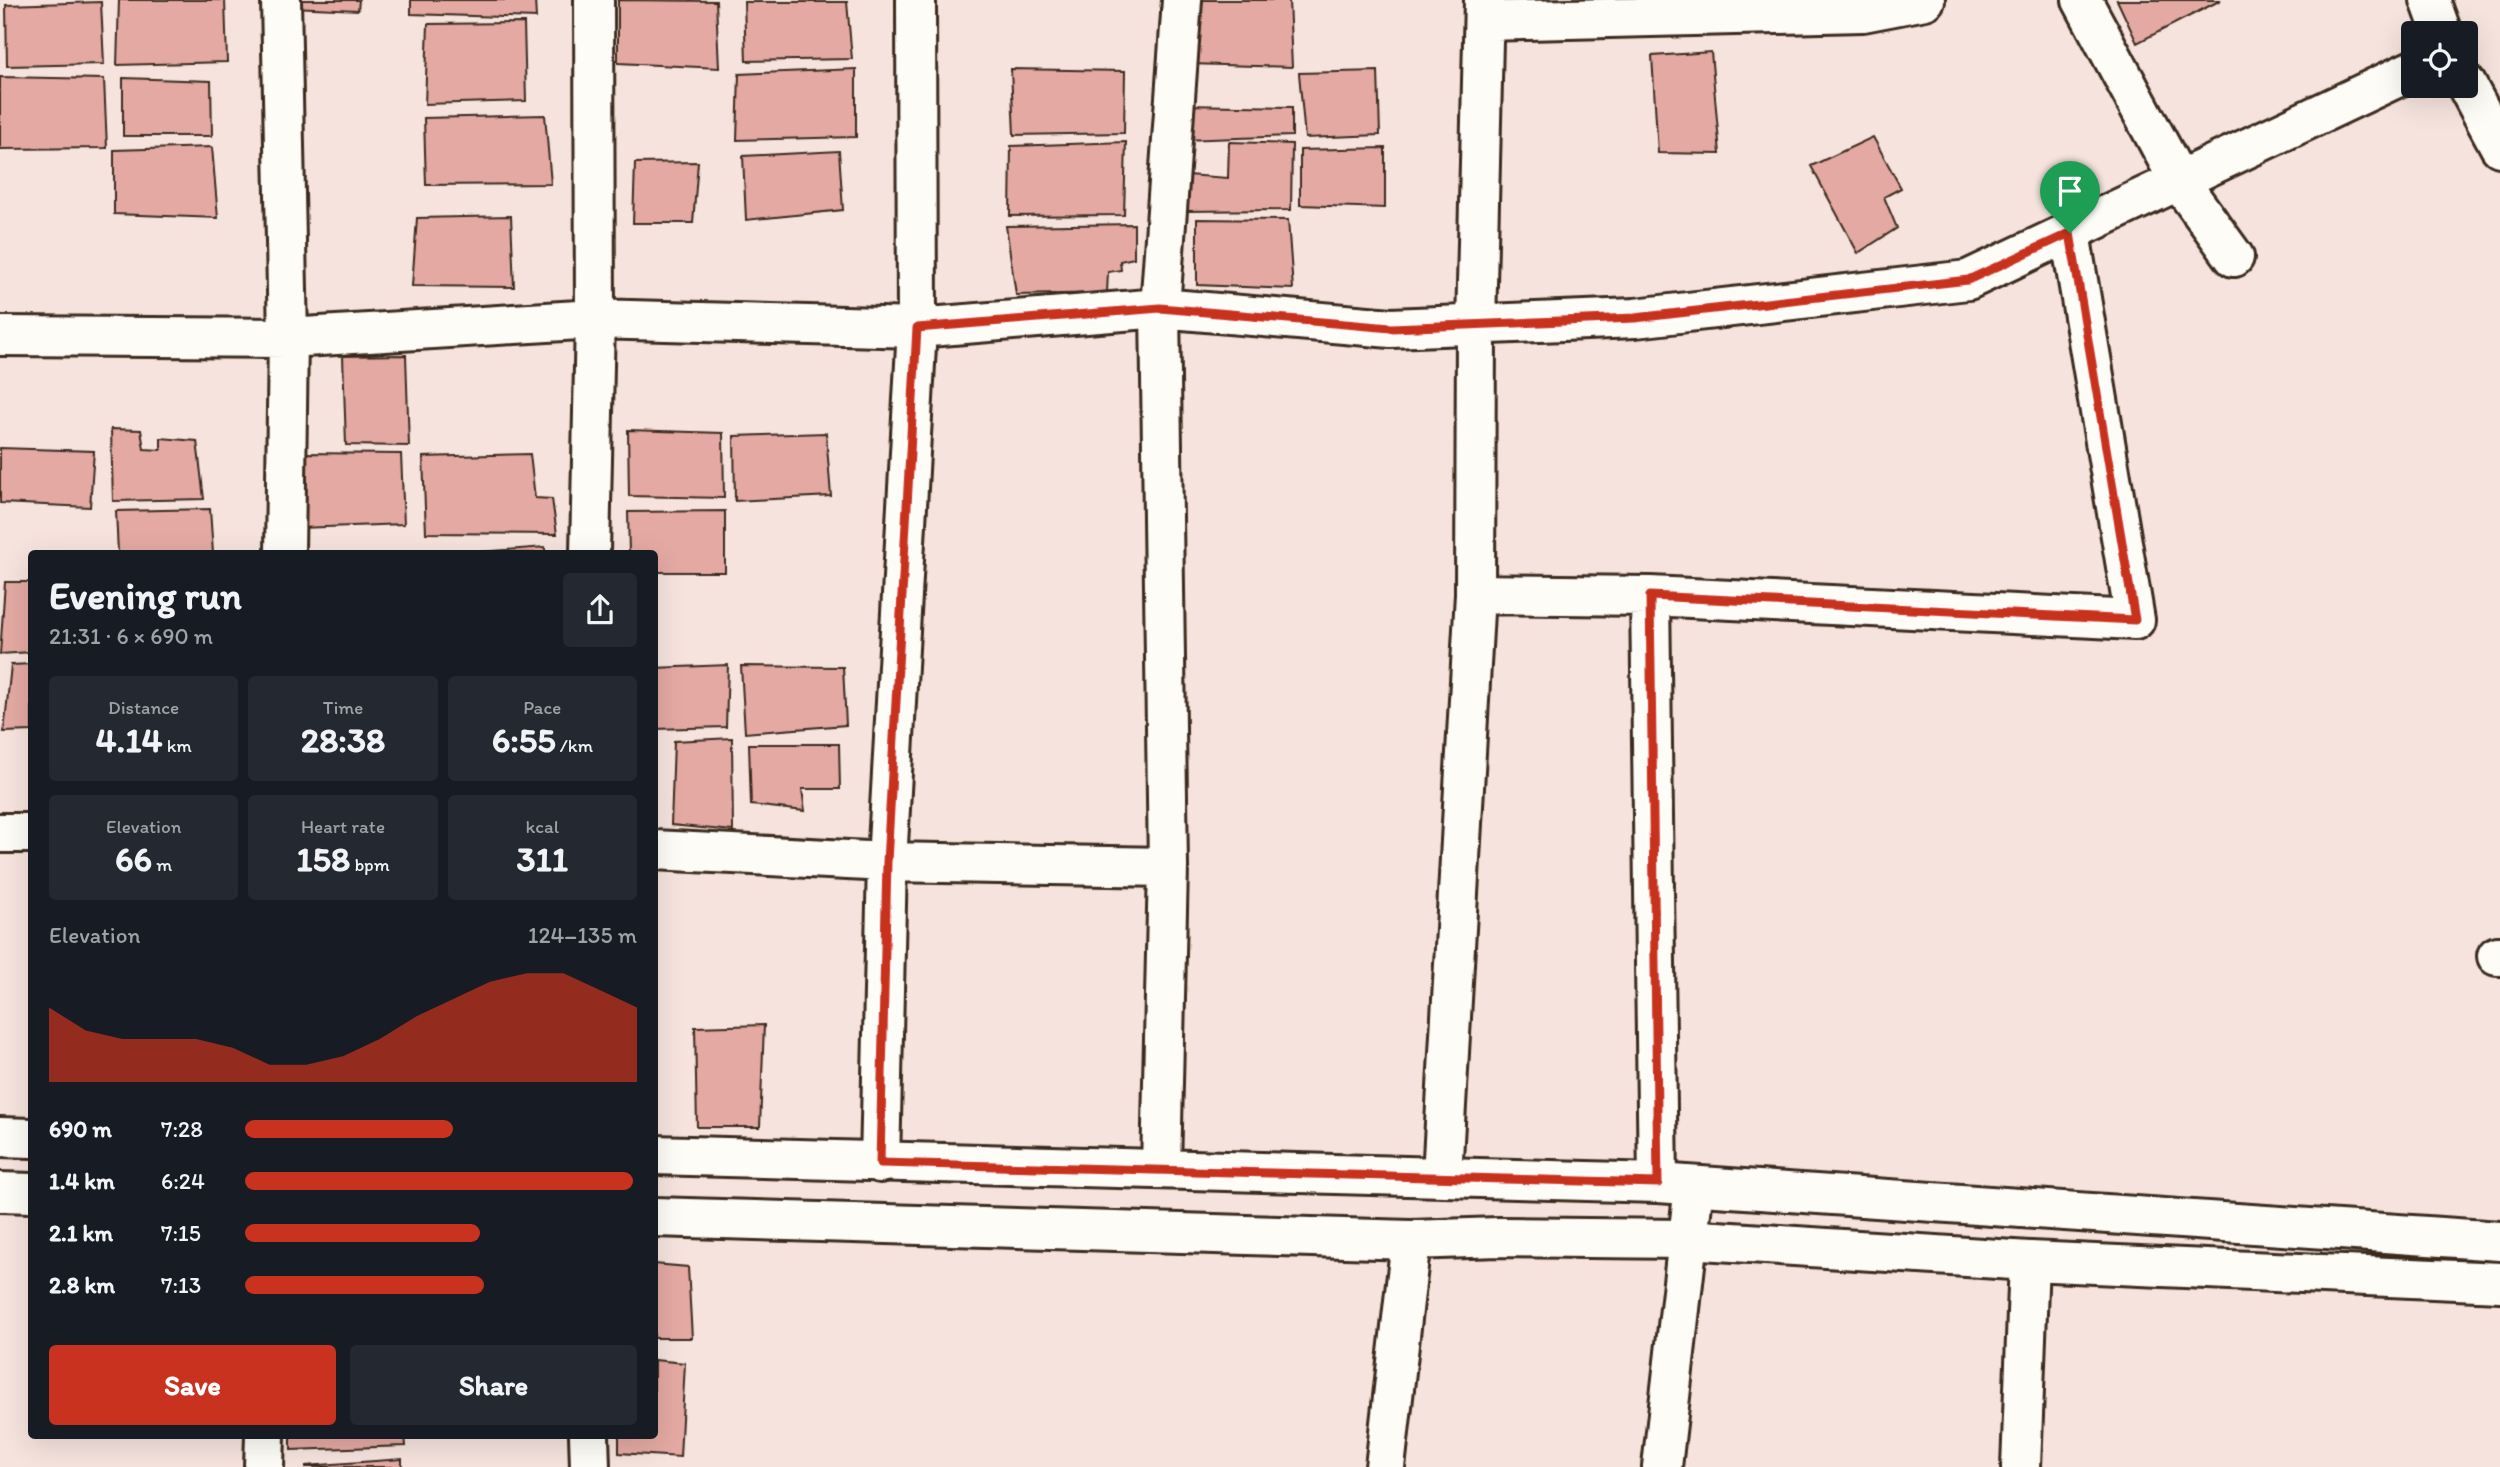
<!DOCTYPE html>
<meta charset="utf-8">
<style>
:root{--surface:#171b24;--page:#242831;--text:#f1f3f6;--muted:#9ea1a6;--accent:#c8321e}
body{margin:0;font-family:Itim,sans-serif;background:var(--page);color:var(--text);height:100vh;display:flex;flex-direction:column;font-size:26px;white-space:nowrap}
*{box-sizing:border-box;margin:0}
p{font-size:23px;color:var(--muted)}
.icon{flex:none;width:38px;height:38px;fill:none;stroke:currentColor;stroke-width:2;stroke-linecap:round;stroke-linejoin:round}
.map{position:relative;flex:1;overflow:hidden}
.sheet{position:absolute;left:28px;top:550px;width:630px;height:889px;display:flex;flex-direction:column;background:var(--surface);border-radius:7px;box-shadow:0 7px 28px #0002}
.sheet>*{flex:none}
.buttons{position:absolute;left:2401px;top:21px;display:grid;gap:14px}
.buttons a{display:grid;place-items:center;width:77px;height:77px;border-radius:7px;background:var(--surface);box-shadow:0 7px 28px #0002;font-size:35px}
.pin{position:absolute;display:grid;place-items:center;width:60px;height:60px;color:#fff;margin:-72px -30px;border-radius:50% 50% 50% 0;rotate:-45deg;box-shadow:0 0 7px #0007}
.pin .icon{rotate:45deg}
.round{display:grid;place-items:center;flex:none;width:74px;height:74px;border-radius:7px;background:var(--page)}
.overview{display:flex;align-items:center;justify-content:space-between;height:119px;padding:0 21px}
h1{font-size:38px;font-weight:700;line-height:52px}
.figures{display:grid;grid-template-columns:repeat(3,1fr);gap:10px;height:119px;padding:7px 21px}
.figures div{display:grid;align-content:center;border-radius:7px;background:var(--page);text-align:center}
.figures b{font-size:35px;font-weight:700}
.figures small{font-size:19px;font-weight:400}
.figures p{font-size:19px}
.chart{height:196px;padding:14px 21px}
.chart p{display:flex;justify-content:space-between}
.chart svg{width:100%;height:126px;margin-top:7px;fill:var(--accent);opacity:.7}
.action{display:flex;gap:14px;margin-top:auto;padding:14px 21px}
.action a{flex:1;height:80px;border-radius:7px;background:var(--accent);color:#fff;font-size:28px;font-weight:700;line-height:80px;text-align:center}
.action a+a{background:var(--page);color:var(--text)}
ul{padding:0 21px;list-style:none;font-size:23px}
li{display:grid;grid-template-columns:112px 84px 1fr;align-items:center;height:52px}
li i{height:18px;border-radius:9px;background:var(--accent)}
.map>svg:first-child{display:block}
</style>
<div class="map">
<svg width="2500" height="1467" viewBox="0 0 2500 1467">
<rect width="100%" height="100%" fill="#f6e3de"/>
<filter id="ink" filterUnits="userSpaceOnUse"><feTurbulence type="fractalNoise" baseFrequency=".0143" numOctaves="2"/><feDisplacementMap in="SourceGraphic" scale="14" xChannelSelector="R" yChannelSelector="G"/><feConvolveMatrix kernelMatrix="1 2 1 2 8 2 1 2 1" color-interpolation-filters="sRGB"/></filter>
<g filter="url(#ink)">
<path fill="#e4a9a3" stroke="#3b2a1e" stroke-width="2" d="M 119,0 L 225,0 L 227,62 L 117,65 Z
M 292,0 L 359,0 L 358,10 L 292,7 Z
M 411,0 L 535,0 L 536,18 L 411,14 Z
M 618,0 L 716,1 L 719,68 L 618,63 Z
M 1192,0 L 1289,0 L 1292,67 L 1190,64 Z
M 2117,0 L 2221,0 L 2137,43 Z
M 101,2 L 104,64 L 7,66 L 6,5 Z
M 744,2 L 847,2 L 852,59 L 746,61 Z
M 524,23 L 526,101 L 425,104 L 428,24 Z
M 1711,52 L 1720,154 L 1658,153 L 1652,56 Z
M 856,69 L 856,137 L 737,140 L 739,74 Z
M 1011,69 L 1125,71 L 1124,133 L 1014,135 Z
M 1378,71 L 1380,135 L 1305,138 L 1299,73 Z
M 0,77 L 104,79 L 107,148 L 0,149 Z
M 123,78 L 211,81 L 212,136 L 123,136 Z
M 1183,105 L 1292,107 L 1292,136 L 1183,140 Z
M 545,115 L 551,184 L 426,185 L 424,118 Z
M 1873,137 L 1901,188 L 1884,197 L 1897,228 L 1858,253 L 1811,166 Z
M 1126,142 L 1124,215 L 1010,216 L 1011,146 Z
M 1229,142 L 1292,144 L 1291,210 L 1185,211 L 1187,175 L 1228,178 Z
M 212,147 L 218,218 L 114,214 L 114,150 Z
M 1385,148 L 1385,208 L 1300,205 L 1300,150 Z
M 839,151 L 843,210 L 746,220 L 743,156 Z
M 698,162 L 693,223 L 633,223 L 635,163 Z
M 511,216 L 514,287 L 412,286 L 417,218 Z
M 1197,219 L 1288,220 L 1293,289 L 1197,285 Z
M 1134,224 L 1134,258 L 1120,261 L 1121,270 L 1108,272 L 1107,293 L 1016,295 L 1006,226 Z
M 406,355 L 409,446 L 346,445 L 343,356 Z
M 111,429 L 141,430 L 144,449 L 161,450 L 161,438 L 197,441 L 204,499 L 113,501 Z
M 628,430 L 723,433 L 724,498 L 629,496 Z
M 826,433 L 831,496 L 735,501 L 734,436 Z
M 0,448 L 94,451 L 90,507 L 0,503 Z
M 301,453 L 401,454 L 404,524 L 300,528 Z
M 530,454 L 535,498 L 552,499 L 557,534 L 426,533 L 423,457 Z
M 210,509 L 213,553 L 118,553 L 116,511 Z
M 725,511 L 725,572 L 654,572 L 654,553 L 629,553 L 628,512 Z
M 545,547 L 545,553 L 467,553 Z
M 5,582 L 32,582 L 32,652 L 0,654 Z
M 32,664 L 32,731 L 4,732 L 11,665 Z
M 728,665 L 726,727 L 654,729 L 654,668 Z
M 741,666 L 843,667 L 846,725 L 745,733 Z
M 732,738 L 733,831 L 671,825 L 674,741 Z
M 749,744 L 839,744 L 840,789 L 802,789 L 805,811 L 751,805 Z
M 764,1025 L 760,1127 L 697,1127 L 695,1027 Z
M 654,1264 L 688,1267 L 692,1338 L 654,1338 Z
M 654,1360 L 685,1363 L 680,1457 L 619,1453 L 619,1435 L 654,1435 Z
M 291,1435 L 405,1435 L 406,1446 L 291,1450 Z
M 402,1459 L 402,1467 L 306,1467 L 306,1466 Z"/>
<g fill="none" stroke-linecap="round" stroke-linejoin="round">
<g stroke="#3b2a1e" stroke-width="44">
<path id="minor" d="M 281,0 L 288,338 L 285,553
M 2082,0 L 2179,181 L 2234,257
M 2430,0 L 2442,33
M 1484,21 L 1863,12 L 1925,0
M 2466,84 L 2500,147
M 0,336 L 288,338 L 595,319 L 917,328 L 1160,308 L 1391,328 L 1635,318 L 1968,280 L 2413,70
M 590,553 L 595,319 L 594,0
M 1475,594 L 1650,596 L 2135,620 L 2070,233
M 1650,596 L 1658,1183
M 0,833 L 32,833
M 654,850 L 887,862 L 1168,867
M 2497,956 L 2500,956
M 880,1163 L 887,862 L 917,328 L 916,0
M 1161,1169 L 1168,867 L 1160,308 L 1182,0
M 1442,1176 L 1475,594 L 1476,325 L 1484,0
M 589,1435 L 590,1467
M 264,1467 L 265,1435
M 1385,1467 L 1411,1240
M 1662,1467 L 1694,1186
M 2021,1467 L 2029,1261"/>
</g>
<g stroke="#3b2a1e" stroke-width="44">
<path id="tertiary" d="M 0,1137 L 32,1138
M 654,1155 L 1658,1183 L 2500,1241
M 0,1192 L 32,1193
M 654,1217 L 1411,1240 L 1499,1237 L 1686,1239 L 2029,1261 L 2500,1282"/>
</g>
<use href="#minor" stroke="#fdfcf7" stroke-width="38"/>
<use href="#tertiary" stroke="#fdfcf7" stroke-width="38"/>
</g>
</g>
<g fill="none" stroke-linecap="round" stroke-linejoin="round" filter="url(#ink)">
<g stroke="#fff" stroke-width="14">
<path id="route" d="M 2070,233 L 2135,620 L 1650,596 L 1658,1183 L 880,1163 L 887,862 L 917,328 L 1160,308 L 1391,328 L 1635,318 L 1968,280 Z"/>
</g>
<use href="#route" stroke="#c8321e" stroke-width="9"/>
</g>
</svg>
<div class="buttons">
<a><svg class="icon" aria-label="locate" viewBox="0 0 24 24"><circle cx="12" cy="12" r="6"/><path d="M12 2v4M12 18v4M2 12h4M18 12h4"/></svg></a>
</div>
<div class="pin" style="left:2070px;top:233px;background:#1e9e55"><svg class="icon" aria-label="arrive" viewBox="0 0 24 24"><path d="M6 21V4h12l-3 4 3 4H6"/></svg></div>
<section class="sheet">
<div class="overview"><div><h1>Evening run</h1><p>21:31 · 6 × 690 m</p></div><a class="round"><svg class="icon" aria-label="share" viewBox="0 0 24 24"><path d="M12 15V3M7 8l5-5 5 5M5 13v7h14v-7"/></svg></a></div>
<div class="figures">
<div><p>Distance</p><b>4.14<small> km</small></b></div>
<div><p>Time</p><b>28:38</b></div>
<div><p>Pace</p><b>6:55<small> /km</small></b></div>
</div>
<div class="figures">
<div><p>Elevation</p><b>66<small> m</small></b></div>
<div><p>Heart rate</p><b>158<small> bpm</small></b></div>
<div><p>kcal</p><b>311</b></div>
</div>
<div class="chart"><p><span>Elevation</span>124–135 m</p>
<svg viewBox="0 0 160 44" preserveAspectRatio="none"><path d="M0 44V18L10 26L20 29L30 29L40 29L50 32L60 38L70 38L80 35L90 29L100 21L110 15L120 9L130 6L140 6L150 12L160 18V44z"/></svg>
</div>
<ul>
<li><b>690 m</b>7:28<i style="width:53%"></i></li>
<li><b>1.4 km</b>6:24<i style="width:99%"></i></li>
<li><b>2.1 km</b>7:15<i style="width:60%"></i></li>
<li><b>2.8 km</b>7:13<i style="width:61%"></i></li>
</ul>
<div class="action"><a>Save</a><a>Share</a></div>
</section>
</div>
